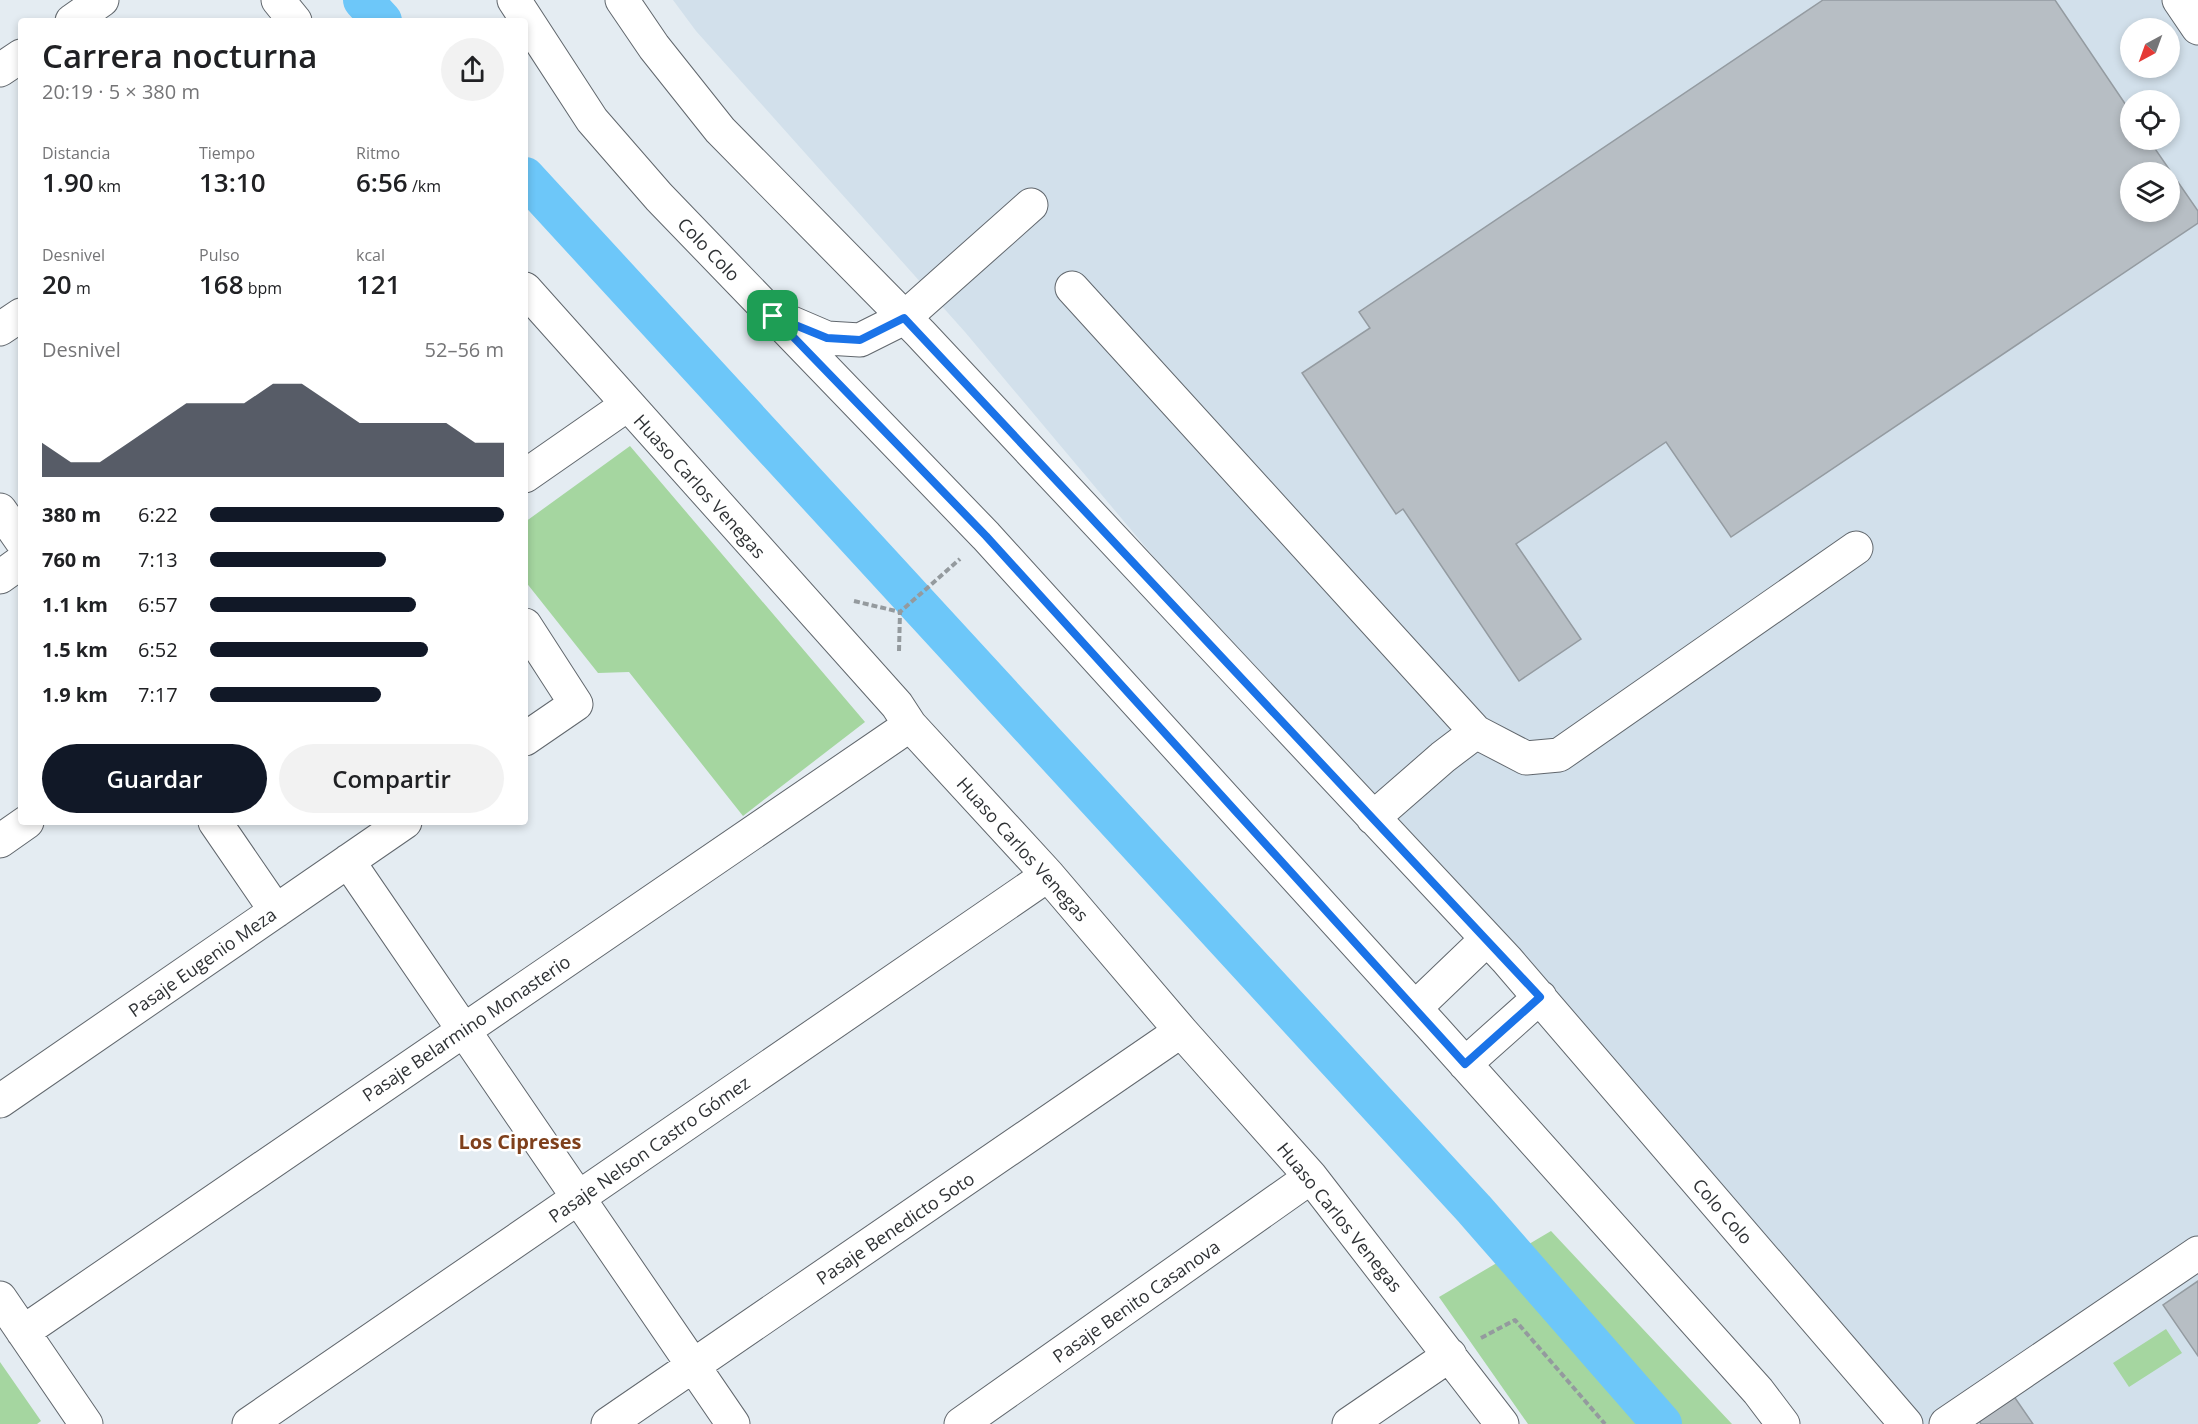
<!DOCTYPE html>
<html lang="es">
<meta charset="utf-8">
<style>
:root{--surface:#fff;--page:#f2f2f2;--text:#202124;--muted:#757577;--accent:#111827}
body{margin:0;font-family:"Open Sans",sans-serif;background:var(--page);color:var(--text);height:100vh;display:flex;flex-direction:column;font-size:22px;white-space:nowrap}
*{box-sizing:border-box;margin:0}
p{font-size:20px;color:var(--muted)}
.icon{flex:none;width:33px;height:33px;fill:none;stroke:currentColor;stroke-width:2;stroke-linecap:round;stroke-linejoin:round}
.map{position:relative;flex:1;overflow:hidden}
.details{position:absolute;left:18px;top:18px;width:510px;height:807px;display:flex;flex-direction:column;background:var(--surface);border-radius:6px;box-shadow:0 3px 9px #0003}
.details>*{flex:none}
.needle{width:39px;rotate:221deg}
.fabs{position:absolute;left:2120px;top:18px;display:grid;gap:12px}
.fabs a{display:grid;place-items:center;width:60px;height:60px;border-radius:50%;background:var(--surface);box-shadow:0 3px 9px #0003;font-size:30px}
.pin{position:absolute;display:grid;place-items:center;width:51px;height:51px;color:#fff;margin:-26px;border-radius:12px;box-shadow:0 3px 9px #0006}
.round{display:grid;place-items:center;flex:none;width:63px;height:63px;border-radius:32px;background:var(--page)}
.summary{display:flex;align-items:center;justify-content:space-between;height:102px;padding:0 24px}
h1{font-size:33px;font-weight:600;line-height:45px}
.stats{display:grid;grid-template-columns:repeat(3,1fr);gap:9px;height:102px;padding:6px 24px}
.stats div{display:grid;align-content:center}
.stats b{font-size:26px;font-weight:600}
.stats small{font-size:16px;font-weight:400}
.stats p{font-size:16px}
.chart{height:168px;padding:12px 24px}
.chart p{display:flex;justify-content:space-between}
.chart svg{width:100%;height:108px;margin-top:6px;fill:var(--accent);opacity:.7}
.button{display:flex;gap:12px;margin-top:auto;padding:12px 24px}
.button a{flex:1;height:69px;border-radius:36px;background:var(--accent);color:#fff;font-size:24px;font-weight:600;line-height:69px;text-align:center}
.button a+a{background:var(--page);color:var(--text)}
ul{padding:0 24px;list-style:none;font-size:20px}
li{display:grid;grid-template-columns:96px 72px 1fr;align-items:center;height:45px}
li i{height:15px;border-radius:8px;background:var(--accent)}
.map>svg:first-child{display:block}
</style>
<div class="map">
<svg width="2198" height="1424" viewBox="0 0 2198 1424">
<rect width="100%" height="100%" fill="#e4ecf2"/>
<path fill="#d2e0eb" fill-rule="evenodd" d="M 673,0 L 2198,0 L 2198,1424 L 1899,1424 L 1373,818 L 965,332 L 696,31 ZM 2130,28 L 2169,28 L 2169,68 L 2130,68 ZM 2130,100 L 2169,100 L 2169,140 L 2130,140 ZM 2130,172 L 2169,172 L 2169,212 L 2130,212 Z"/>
<path fill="#a5d6a0" d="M 630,446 L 865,722 L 743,816 L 629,672 L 598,673 L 525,581 L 525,522 Z
M 1551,1231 L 1732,1424 L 1528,1424 L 1439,1297 Z
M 2166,1329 L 2182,1353 L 2129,1387 L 2113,1363 Z
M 0,1362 L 41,1421 L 37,1424 L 0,1424 Z"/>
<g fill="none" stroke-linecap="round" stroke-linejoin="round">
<path stroke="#6dc7f9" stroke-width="40" d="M 363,0 L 382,21
M 525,177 L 1474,1209 L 1662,1424"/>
</g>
<path fill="#b7bec4" stroke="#949ba1" stroke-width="1.5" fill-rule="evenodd" d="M 1823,0 L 2055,0 L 2130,111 L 2130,140 L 2149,140 L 2198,211 L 2198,223 L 1731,537 L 1666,442 L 1516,544 L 1581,639 L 1519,681 L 1403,509 L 1396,514 L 1302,373 L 1370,328 L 1359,312 ZM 2130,172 L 2169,172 L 2169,212 L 2130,212 Z
M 2198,1281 L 2198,1356 L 2163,1305 Z
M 2013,1395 L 2033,1424 L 1981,1424 L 1978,1419 Z"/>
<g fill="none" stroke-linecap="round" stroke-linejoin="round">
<g stroke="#61676d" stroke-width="35">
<path id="minor" d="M 278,0 L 295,21
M 514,0 L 592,120 L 659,197 L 986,536 L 1434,1029 L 1758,1391 L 1783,1424
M 622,0 L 654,47 L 720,130 L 920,333 L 1507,960 L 1906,1424
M 2179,0 L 2198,28
M 72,21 L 102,0
M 0,70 L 21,56
M 1072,288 L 1476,732 L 1526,758 L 1559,755 L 1856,548
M 525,289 L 897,705 L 910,725 L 1048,875 L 1181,1031 L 1311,1177 L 1502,1424
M 785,320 L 827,338 L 860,340 L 904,318 L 1031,205
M 0,329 L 21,315
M 525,476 L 627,405
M 0,510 L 21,540
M 0,577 L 21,562
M 525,625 L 576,704 L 525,739
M 1373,818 L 1443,757 L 1476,732
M 215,822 L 276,911
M 0,841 L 27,822
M 348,861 L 733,1424
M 1415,1008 L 1487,939
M 1465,1064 L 1540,997
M 0,1101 L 405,822
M 0,1298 L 86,1424
M 23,1332 L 910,725
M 249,1424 L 1048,875
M 608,1424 L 1181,1031
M 961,1424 L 1311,1177
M 1349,1424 L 1450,1355
M 1946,1424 L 2198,1253"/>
</g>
<path stroke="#949a9e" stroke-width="4" stroke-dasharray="6 3" stroke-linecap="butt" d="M 854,601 L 900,612
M 899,651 L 900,612 L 960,559
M 1481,1338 L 1515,1320 L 1605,1424"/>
<use href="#minor" stroke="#fff" stroke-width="33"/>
</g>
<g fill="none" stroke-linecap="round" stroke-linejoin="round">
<g stroke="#fff" stroke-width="12">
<path id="route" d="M 773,316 L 827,338 L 860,340 L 904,318 L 1540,997 L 1465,1064 L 986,536 Z"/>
</g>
<use href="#route" stroke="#1a73e8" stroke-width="8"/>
</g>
<g text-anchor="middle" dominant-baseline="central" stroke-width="5" stroke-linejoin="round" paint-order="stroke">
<g font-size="18" fill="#2f3235" stroke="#fff">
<text transform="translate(709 249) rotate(46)">Colo Colo</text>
<text transform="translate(700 486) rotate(48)">Huaso Carlos Venegas</text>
<text transform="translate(1023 849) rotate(48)">Huaso Carlos Venegas</text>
<text transform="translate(202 962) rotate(-35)">Pasaje Eugenio Meza</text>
<text transform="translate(466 1028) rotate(-34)">Pasaje Belarmino Monasterio</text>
<text transform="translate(649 1149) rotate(-35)">Pasaje Nelson Castro Gómez</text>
<text transform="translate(1723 1211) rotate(49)">Colo Colo</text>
<text transform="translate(1340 1217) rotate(51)">Huaso Carlos Venegas</text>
<text transform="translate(895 1228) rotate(-34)">Pasaje Benedicto Soto</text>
<text transform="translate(1136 1301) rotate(-35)">Pasaje Benito Casanova</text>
</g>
<g font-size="20" font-weight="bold" fill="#7f401c" stroke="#fff">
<text x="520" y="1141">Los Cipreses</text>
</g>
</g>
</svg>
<div class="fabs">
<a><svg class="needle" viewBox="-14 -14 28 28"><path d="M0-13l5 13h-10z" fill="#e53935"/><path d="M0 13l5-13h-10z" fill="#757577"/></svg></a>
<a><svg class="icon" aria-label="locate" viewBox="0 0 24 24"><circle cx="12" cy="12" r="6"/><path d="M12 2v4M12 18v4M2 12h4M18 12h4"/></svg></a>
<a><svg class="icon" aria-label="layers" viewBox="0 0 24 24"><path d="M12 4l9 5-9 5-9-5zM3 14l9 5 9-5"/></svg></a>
</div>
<div class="pin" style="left:773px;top:316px;background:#1e9e55"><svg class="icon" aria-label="arrive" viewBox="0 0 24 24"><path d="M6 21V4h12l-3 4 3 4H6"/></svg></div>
<section class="details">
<div class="summary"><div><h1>Carrera nocturna</h1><p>20:19 · 5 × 380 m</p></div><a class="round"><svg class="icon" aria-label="share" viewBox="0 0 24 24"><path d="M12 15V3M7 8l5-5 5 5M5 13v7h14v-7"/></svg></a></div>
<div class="stats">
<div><p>Distancia</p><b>1.90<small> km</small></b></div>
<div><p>Tiempo</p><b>13:10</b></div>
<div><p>Ritmo</p><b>6:56<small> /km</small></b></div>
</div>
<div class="stats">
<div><p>Desnivel</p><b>20<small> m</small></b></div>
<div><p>Pulso</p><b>168<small> bpm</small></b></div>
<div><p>kcal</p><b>121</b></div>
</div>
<div class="chart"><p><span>Desnivel</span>52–56 m</p>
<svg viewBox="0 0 160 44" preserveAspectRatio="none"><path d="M0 44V30L10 38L20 38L30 30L40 22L50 14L60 14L70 14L80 6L90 6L100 14L110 22L120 22L130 22L140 22L150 30L160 30V44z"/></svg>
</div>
<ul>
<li><b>380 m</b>6:22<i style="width:100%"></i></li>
<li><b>760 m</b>7:13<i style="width:60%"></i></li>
<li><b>1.1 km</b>6:57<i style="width:70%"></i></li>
<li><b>1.5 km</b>6:52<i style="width:74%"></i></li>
<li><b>1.9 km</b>7:17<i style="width:58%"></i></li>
</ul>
<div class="button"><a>Guardar</a><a>Compartir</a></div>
</section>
</div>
